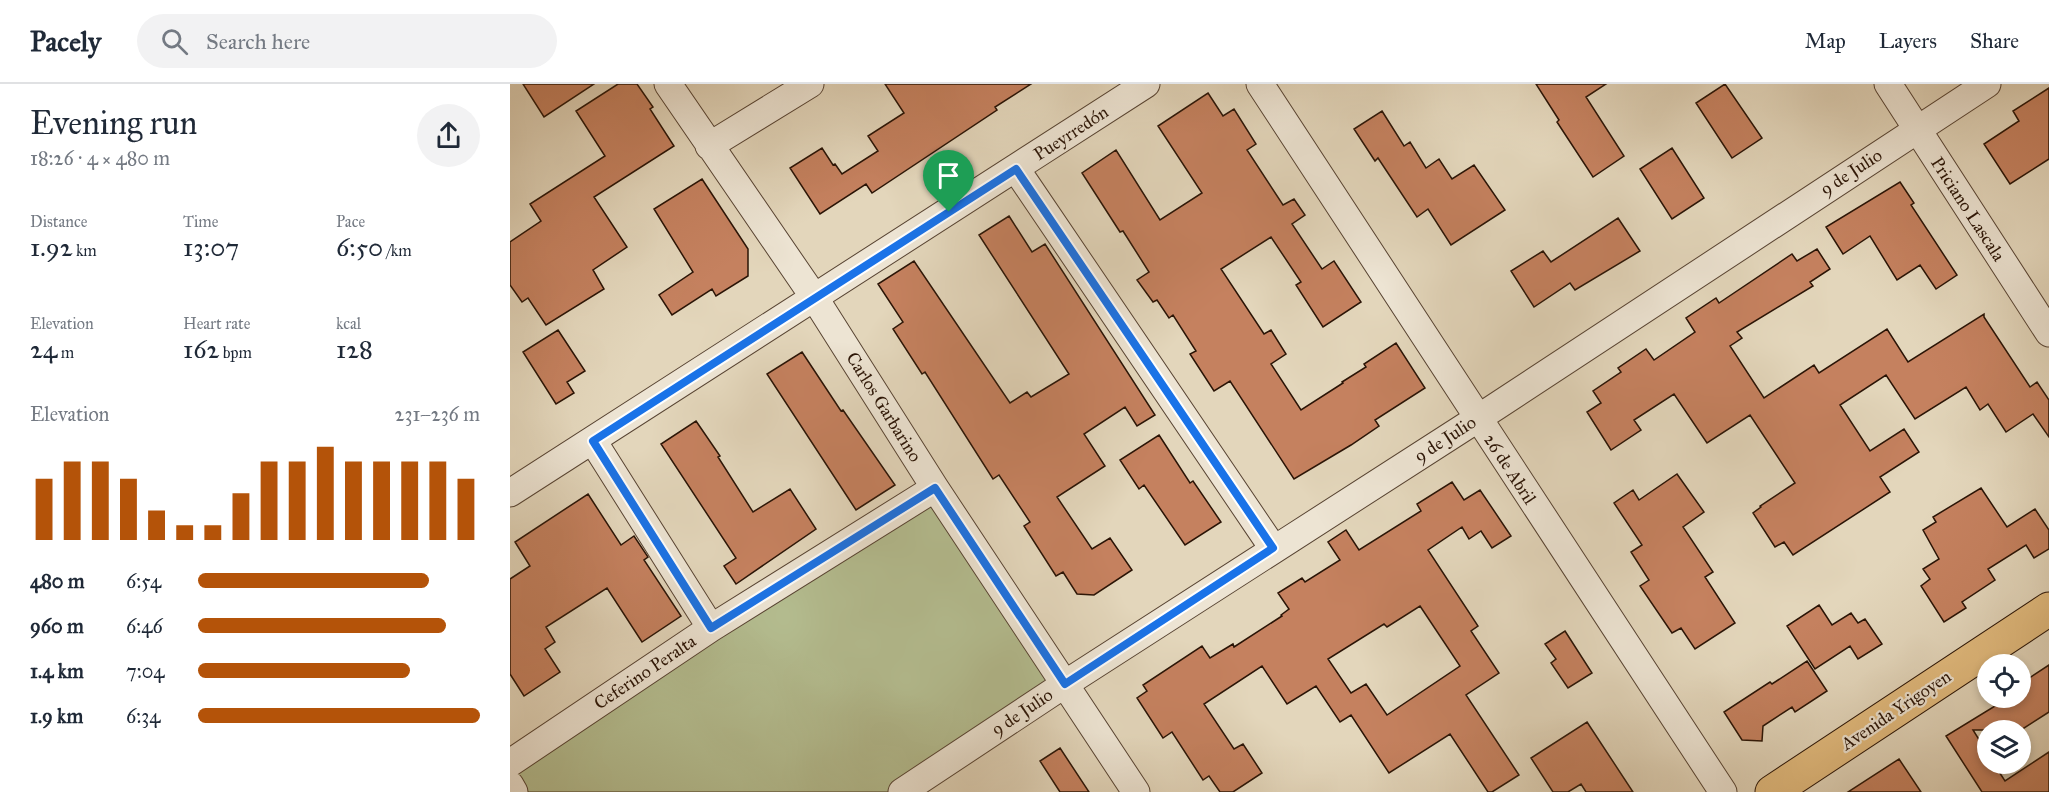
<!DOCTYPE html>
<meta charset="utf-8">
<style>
:root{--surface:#fff;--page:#f2f2f3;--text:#1f2937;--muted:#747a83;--line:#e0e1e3;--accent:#b45309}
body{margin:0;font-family:"IM FELL Great Primer",serif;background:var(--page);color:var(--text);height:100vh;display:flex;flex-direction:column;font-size:22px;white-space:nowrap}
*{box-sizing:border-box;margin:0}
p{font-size:20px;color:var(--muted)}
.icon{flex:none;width:33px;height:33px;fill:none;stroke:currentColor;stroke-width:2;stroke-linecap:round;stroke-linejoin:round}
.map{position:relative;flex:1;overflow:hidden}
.side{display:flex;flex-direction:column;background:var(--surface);width:510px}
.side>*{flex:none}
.fabs{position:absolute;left:1467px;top:570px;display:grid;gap:12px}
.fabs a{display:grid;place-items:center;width:54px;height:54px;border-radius:50%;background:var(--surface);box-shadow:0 3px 9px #0003;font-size:30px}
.pin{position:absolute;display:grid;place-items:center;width:51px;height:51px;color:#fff;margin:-62px -26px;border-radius:50% 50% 50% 0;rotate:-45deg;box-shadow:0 0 6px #0007}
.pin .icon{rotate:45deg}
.round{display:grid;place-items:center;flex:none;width:63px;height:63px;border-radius:32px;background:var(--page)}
.overview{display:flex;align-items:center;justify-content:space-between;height:102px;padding:0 30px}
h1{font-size:33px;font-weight:600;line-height:45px}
.figures{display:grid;grid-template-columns:repeat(3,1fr);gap:9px;height:102px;padding:6px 30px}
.figures div{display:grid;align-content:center}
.figures b{font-size:26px;font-weight:600}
.figures small{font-size:16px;font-weight:400}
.figures p{font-size:16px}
.chart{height:168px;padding:12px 30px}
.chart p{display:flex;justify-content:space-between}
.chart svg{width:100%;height:108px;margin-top:6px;stroke:var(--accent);stroke-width:6}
ul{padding:0 30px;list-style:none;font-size:20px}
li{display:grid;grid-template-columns:96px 72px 1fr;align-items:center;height:45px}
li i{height:15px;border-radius:8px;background:var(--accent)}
header{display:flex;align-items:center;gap:36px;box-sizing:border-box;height:84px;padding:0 30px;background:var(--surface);border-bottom:2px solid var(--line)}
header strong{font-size:28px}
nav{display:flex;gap:33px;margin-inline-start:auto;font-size:21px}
.search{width:420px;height:54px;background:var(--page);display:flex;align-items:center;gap:15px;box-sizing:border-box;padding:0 21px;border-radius:33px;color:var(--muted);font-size:22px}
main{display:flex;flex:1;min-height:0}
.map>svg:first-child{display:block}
</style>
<header>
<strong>Pacely</strong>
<div class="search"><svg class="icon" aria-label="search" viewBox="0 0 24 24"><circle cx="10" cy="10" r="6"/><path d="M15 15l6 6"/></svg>Search here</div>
<nav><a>Map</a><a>Layers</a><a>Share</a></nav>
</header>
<main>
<section class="side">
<div class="overview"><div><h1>Evening run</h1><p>18:26 · 4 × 480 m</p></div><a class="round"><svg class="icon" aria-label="share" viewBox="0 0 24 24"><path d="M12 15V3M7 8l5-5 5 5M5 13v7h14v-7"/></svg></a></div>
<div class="figures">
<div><p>Distance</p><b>1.92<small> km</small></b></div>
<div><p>Time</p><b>13:07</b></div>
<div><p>Pace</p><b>6:50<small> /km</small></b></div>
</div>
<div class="figures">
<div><p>Elevation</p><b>24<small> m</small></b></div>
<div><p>Heart rate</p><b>162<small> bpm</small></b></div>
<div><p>kcal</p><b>128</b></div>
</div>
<div class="chart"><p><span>Elevation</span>231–236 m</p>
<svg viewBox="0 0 160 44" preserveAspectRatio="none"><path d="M5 44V19M15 44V12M25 44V12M35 44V19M45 44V32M55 44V38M65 44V38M75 44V25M85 44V12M95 44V12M105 44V6M115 44V12M125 44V12M135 44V12M145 44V12M155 44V19"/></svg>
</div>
<ul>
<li><b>480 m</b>6:54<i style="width:82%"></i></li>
<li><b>960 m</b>6:46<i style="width:88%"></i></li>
<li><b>1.4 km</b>7:04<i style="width:75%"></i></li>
<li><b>1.9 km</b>6:34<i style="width:100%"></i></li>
</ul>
</section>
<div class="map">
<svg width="1539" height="708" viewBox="0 0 1539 708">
<rect width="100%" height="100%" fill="#e3d6bb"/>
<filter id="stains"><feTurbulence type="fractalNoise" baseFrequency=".00333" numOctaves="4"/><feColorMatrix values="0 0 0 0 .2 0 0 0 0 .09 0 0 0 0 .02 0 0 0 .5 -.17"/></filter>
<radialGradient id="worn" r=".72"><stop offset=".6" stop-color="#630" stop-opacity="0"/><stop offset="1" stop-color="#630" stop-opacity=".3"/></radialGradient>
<path fill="#b4bd90" stroke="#6f684b" stroke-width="1.5" d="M 425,404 L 555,600 L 392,708 L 4,708 L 0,680 Z"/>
<path fill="#c5815f" stroke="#2a1406" stroke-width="1.5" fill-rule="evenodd" d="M 13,0 L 84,0 L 34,33 Z
M 108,0 L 127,0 L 143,23 L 140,25 L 164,62 L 84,113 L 117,163 L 83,186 L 94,205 L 36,241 L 18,214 L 12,218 L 0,201 L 0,158 L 31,137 L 20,120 L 95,72 L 66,27 Z
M 375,0 L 521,0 L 485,23 L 487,26 L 362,109 L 356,100 L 310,130 L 280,84 L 312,64 L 323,81 L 325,80 L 332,90 L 368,67 L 358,52 L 394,29 Z
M 1026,0 L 1096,0 L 1076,13 L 1114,72 L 1083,93 L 1047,38 L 1049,36 Z
M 1215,0 L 1252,54 L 1222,74 L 1186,19 Z
M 1539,4 L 1539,75 L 1500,100 L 1474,60 L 1509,37 L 1503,27 Z
M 698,9 L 713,32 L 724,25 L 746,60 L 737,66 L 773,121 L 784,115 L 795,131 L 782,140 L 812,185 L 824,177 L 851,218 L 813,243 L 786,201 L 791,198 L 761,153 L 711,185 L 754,250 L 761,246 L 776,270 L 761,280 L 791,326 L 833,299 L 832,298 L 856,283 L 854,280 L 886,259 L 915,304 L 865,336 L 869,342 L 841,361 L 784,395 L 720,297 L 704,307 L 680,270 L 686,267 L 663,231 L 659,234 L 647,216 L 643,218 L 627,196 L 639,188 L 613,147 L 610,148 L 572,89 L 606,66 L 650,136 L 692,109 L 648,42 Z
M 872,27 L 894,62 L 900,58 L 916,84 L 929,75 L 942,95 L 964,81 L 995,126 L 941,161 L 918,125 L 907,133 L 868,74 L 865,77 L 844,45 Z
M 1162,64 L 1194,114 L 1162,135 L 1130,85 Z
M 192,95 L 238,165 L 238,192 L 206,212 L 202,205 L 162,231 L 149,211 L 183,188 L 144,125 Z
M 1390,98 L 1404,119 L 1401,121 L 1447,191 L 1426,205 L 1410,181 L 1387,196 L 1360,152 L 1333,170 L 1316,143 Z
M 499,132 L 522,168 L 535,160 L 645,331 L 627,342 L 615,323 L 574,350 L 595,382 L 547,413 L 582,465 L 600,454 L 622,486 L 584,511 L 567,510 L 553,488 L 546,492 L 514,442 L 520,438 L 489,391 L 483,395 L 415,288 L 412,290 L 383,245 L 393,238 L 368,200 L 404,177 L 500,319 L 517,308 L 521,313 L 559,290 L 469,151 Z
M 1108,134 L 1130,167 L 1065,206 L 1060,199 L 1024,223 L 1001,187 L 1033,167 L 1041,178 Z
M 1307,165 L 1320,185 L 1300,198 L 1303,202 L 1227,248 L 1232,254 L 1220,262 L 1254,314 L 1304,281 L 1309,289 L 1377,245 L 1398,278 L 1474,230 L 1474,233 L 1520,303 L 1527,298 L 1539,316 L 1539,353 L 1523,330 L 1496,348 L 1478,320 L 1470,326 L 1456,303 L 1405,335 L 1376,291 L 1330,321 L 1360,367 L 1394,345 L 1409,368 L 1370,393 L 1380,408 L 1283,471 L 1274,458 L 1265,463 L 1243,429 L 1251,423 L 1250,422 L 1285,399 L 1240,331 L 1197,359 L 1164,310 L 1124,336 L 1131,346 L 1101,366 L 1077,328 L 1091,319 L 1083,307 L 1111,288 L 1108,284 L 1136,265 L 1144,276 L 1185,248 L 1176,234 L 1206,214 L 1209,219 L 1282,170 L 1287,177 Z
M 48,246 L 75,287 L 57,298 L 64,309 L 46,320 L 13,268 Z
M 292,268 L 331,327 L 333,326 L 385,401 L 346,426 L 257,290 Z
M 186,337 L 210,372 L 208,373 L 243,428 L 280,405 L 306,445 L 226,500 L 214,482 L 226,474 L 151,360 Z
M 649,351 L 680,399 L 683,397 L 711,438 L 675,461 L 634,401 L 629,405 L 610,376 Z
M 1167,390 L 1194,428 L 1173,443 L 1203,488 L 1195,493 L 1225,539 L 1185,565 L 1171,544 L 1162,549 L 1130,502 L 1139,496 L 1121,468 L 1132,461 L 1104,419 L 1123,406 L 1129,416 Z
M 942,398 L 954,416 L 970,406 L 1001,452 L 982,464 L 971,447 L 959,455 L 952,443 L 918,466 L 968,542 L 961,547 L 989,589 L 956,611 L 1009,691 L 982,708 L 978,708 L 940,650 L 879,689 L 841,631 L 830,638 L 806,602 L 777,620 L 752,582 L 694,620 L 724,665 L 733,660 L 752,689 L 723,708 L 710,708 L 699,692 L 693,696 L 662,648 L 653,654 L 627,614 L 637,607 L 633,601 L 692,562 L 700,574 L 723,560 L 724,563 L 772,532 L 771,531 L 779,525 L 768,509 L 792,494 L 795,498 L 830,476 L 818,458 L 836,446 L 849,466 L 911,427 L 907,420 ZM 910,522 L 950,582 L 877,631 L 856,600 L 841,609 L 818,575 L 874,540 L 877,543 Z
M 1471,404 L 1497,443 L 1525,425 L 1539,446 L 1539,465 L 1524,474 L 1516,461 L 1478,485 L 1485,496 L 1452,518 L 1456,524 L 1434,538 L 1411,502 L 1420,495 L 1413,485 L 1429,475 L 1413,446 L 1426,438 L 1423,433 Z
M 78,410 L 111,461 L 124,452 L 138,473 L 134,476 L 171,532 L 132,558 L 97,504 L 36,543 L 45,558 L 35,565 L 50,588 L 14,612 L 0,590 L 0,495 L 20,482 L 5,458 Z
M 1309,521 L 1322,541 L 1341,529 L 1348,539 L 1355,535 L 1372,560 L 1348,575 L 1340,562 L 1305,585 L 1277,542 Z
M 1055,547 L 1082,589 L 1058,604 L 1041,579 L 1046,575 L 1035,560 Z
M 1297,577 L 1317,607 L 1285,628 L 1282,623 L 1253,642 L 1252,657 L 1232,656 L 1214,628 L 1260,598 L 1262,600 Z
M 1539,581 L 1539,628 L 1511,646 L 1463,646 L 1478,670 L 1478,680 L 1484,680 L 1495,697 L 1539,668 L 1539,708 L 1472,708 L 1436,652 L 1498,614 L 1510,614 L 1510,600 Z
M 1077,638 L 1123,708 L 1076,708 L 1071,700 L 1058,708 L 1043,708 L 1021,674 Z
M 550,664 L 579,708 L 550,708 L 530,677 Z
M 1389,675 L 1411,708 L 1338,708 Z"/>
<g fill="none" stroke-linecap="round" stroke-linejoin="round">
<g stroke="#584433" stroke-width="29">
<path id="minor" d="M 158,0 L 304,213 L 425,404 L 626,708
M 750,0 L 1213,708
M 1378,0 L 1539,249
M 199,62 L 300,0
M 506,85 L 763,464
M 83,357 L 201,544
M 0,409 L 636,0
M 0,679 L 201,544 L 425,404
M 0,701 L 4,708
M 392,708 L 555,600 L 967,335 L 1477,0"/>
</g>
<g stroke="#2a1406" stroke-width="35">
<path id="major" d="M 1262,708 L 1539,525"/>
</g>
<use href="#minor" stroke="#ede4d3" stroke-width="27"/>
<use href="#major" stroke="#e2bb7e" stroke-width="33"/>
</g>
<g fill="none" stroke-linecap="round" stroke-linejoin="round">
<g stroke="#fff" stroke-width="12">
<path id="route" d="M 506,85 L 763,464 L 555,600 L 425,404 L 201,544 L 83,357 Z"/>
</g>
<use href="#route" stroke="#1a73e8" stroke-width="8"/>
</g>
<g text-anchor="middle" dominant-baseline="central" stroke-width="4.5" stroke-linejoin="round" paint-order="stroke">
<g font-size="18" fill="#2a1406" stroke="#ede4d3">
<text transform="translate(561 49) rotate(-33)">Pueyrredón</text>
<text transform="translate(1341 88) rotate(-33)">9 de Julio</text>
<text transform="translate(1458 125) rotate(57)">Priciano Lascala</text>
<text transform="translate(374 323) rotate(58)">Carlos Garbarino</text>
<text transform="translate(935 355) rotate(-33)">9 de Julio</text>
<text transform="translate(1000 385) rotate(57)">26 de Abril</text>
<text transform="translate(135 588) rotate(-34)">Ceferino Peralta</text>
<text transform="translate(1386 626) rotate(-34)">Avenida Yrigoyen</text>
<text transform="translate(512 628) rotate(-34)">9 de Julio</text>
</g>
</g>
<rect width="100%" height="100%" filter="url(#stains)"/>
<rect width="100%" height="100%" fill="url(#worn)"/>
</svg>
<div class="fabs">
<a><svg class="icon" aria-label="locate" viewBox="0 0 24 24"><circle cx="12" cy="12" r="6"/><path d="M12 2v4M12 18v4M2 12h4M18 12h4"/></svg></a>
<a><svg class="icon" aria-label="layers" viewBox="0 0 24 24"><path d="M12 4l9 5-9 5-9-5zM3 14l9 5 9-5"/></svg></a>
</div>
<div class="pin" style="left:439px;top:128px;background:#1e9e55"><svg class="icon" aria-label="arrive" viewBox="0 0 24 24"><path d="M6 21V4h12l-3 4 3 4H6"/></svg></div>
</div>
</main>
